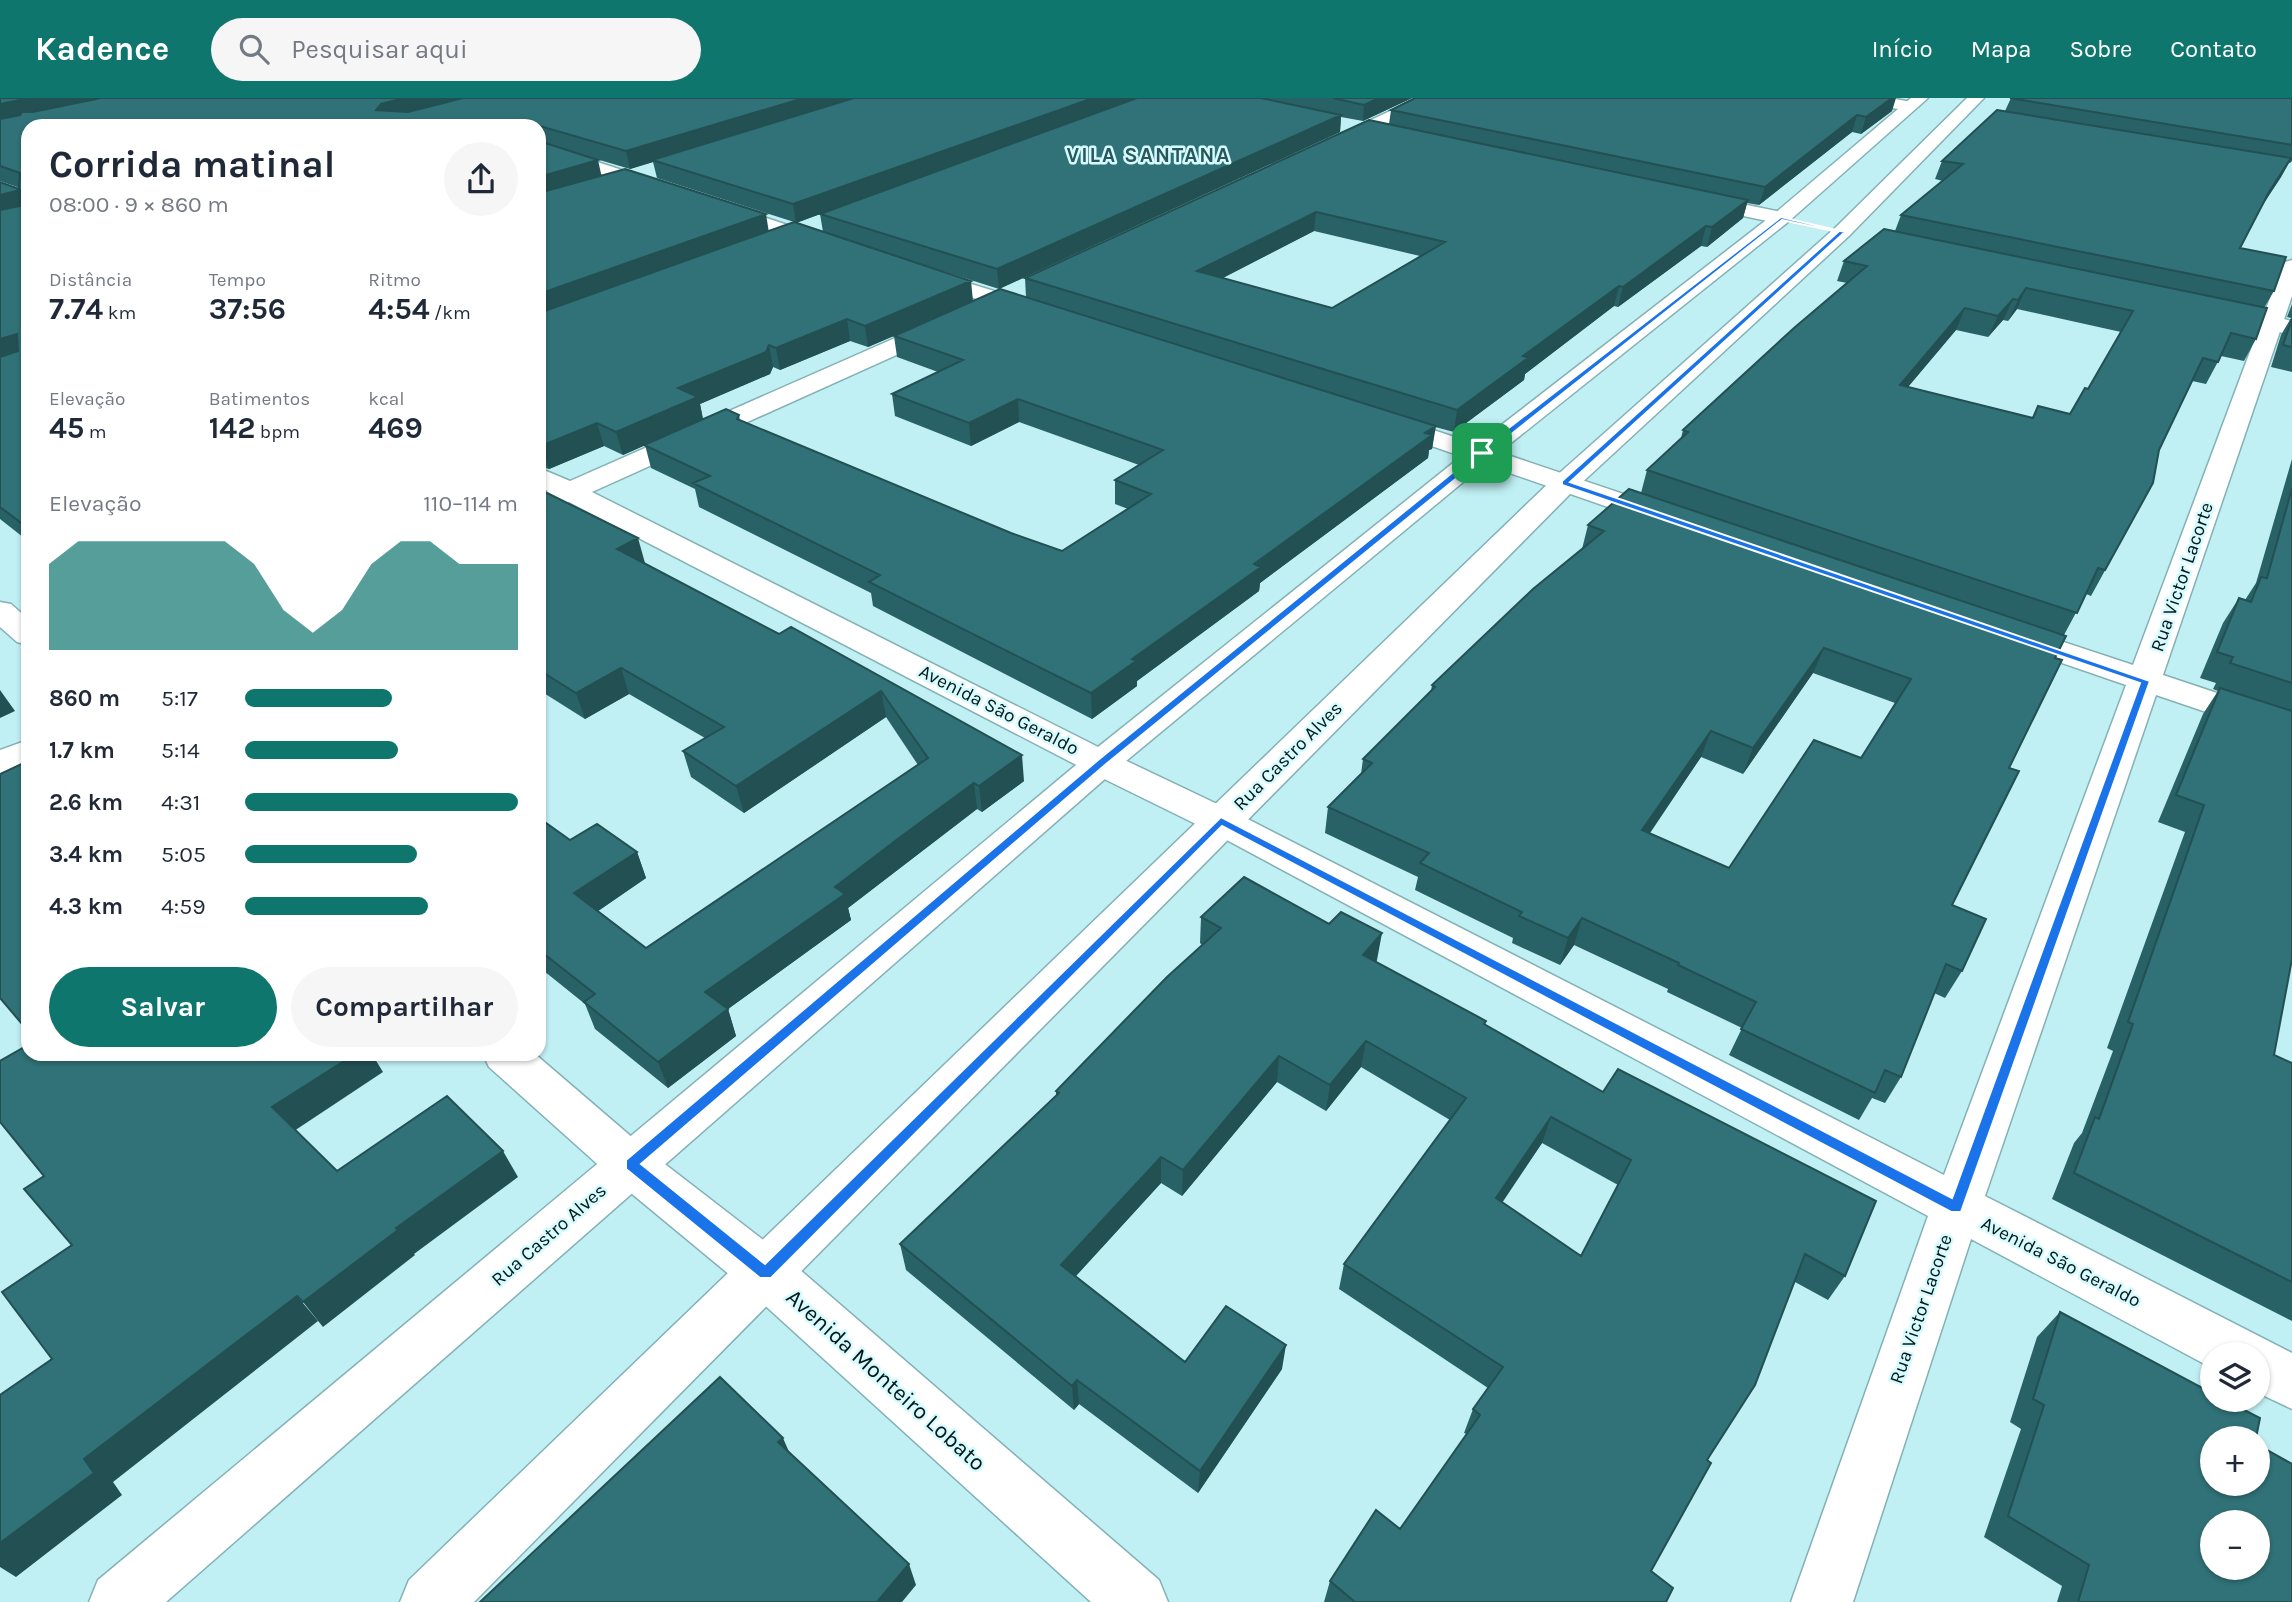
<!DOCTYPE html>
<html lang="pt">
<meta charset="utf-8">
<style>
:root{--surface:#fff;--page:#f6f6f7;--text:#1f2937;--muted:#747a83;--accent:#0f766e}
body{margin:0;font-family:Karla,sans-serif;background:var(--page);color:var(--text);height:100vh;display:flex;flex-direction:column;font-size:26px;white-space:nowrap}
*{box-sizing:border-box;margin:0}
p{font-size:23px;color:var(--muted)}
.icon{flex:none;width:38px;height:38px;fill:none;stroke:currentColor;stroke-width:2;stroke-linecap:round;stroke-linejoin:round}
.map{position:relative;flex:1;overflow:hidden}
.drawer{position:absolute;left:21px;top:21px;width:525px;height:942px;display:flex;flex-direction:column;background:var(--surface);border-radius:21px;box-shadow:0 2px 5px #0004}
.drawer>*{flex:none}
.buttons{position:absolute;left:2200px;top:1244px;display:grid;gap:14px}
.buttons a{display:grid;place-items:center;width:70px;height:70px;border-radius:50%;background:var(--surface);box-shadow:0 2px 5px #0004;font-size:35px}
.pin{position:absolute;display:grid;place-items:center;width:60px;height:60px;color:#fff;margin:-30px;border-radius:14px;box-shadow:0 4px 10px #0006}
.round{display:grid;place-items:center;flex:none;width:74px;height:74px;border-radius:37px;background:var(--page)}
.headline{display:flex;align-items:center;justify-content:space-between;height:119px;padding:0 28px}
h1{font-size:38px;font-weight:700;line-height:52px}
.figures{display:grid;grid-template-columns:repeat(3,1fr);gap:10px;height:119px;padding:7px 28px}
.figures div{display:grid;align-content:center}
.figures b{font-size:30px;font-weight:700}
.figures small{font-size:19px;font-weight:400}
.figures p{font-size:19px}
.chart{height:196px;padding:14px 28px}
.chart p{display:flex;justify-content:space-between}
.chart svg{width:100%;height:126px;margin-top:7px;fill:var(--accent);opacity:.7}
.primary-button{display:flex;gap:14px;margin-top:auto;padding:14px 28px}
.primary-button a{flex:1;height:80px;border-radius:42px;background:var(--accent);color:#fff;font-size:28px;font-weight:700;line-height:80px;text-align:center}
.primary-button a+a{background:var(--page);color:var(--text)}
ul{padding:0 28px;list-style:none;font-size:23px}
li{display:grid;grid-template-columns:112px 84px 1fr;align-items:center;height:52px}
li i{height:18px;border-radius:9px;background:var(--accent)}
header{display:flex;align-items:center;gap:42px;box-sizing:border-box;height:98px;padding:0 35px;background:var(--accent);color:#fff}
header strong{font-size:33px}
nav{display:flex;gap:38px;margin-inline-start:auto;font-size:24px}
.search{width:490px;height:63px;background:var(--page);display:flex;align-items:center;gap:18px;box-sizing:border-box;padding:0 24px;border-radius:38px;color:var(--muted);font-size:26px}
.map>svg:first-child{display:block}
</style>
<header>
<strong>Kadence</strong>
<div class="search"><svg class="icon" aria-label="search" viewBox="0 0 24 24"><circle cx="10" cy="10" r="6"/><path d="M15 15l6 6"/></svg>Pesquisar aqui</div>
<nav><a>Início</a><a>Mapa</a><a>Sobre</a><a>Contato</a></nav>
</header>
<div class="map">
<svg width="2292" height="1504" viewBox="0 0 2292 1504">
<rect width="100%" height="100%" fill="#c0f0f4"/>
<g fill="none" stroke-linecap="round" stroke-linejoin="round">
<g stroke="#83b1b5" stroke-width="3">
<path id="street" d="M 1418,0 L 1439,0 L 1338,51 L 1326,51 L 1324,47 L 1326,43 Z
M 1853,0 L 1890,0 L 1917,5 L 1919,8 L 1911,13 L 1861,5 Z
M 539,45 L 668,87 L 671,91 L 662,96 L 656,95 L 539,56 Z
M 1694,96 L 1781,114 L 1791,120 L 1781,126 L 1687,106 L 1685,102 Z
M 719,104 L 835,143 L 838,147 L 835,151 L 821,151 L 712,114 L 710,110 Z
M 2292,162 L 2292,198 L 2163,577 L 2292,620 L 2292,643 L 2156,597 L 1985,1098 L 2292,1255 L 2292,1311 L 2258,1295 L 2258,1256 L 2212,1256 L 2212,1270 L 1971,1141 L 1853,1504 L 1791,1504 L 1928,1118 L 1208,732 L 1088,673 L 569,404 L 551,410 L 539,405 L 541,396 L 548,393 L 539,389 L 539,370 L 570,383 L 936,222 L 952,222 L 955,227 L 952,232 L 592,394 L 1114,657 L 1234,714 L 1944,1077 L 2126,587 L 1998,543 L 1993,536 L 1998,529 L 2009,526 L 2133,567 L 2282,168 L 2285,164 Z
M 922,171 L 1043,208 L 1046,213 L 1043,218 L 1035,220 L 915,181 L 912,177 L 915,173 Z
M 1383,315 L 1677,414 L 1681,420 L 1677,426 L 1667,429 L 1657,426 L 1374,328 L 1370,323 L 1374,318 Z
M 0,504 L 11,506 L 28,521 L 28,547 L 17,544 L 0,529 Z
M 28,642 L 28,667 L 0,677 L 0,652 Z
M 483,956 L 535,956 L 648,1053 L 784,1158 L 1159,1482 L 1168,1504 L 1091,1504 L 748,1192 L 614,1081 L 489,969 Z"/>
</g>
<g stroke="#83b1b5" stroke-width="3">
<path id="secondary" d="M 1911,0 L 1928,0 L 1788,124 L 1491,361 L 1114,673 L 166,1504 L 89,1504 L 98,1482 L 1088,657 L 1473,349 L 1774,116 Z
M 1967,0 L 1984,0 L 1849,138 L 1575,391 L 474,1504 L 400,1504 L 409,1482 L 1555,379 L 1835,130 Z
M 2211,205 L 2292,223 L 2292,237 L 2203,217 L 2200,212 L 2203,207 Z"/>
</g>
<use href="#street" fill="#fff" fill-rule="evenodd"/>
<use href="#secondary" fill="#fff" fill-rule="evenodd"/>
</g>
<path fill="#296266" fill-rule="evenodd" d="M 0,0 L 1412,0 L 1363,23 L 1341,19 L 1340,34 L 999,191 L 914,164 L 973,203 L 1026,199 L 1025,180 L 1389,26 L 1391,12 L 1892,13 L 1861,36 L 1852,34 L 1759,107 L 1747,105 L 1743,120 L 1707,149 L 1701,148 L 1618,209 L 1614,208 L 1525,276 L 1524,282 L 1454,334 L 1435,329 L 1432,351 L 1429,352 L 1428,360 L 1260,485 L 1259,493 L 1137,583 L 1137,588 L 1092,621 L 873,508 L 871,495 L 699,409 L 695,391 L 651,370 L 645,347 L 623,357 L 604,348 L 549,371 L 539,368 L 539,28 L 28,28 L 28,443 L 0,421 L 0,84 L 19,91 L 20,90 L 0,83 ZM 569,53 L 630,71 L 653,64 L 657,80 L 794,124 L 769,133 L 602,77 ZM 820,116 L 823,134 L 796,125 ZM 1314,133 L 1420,158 L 1332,210 L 1223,180 ZM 894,238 L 897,259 L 938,274 L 892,296 L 895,318 L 971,348 L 1019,324 L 1139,367 L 1115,382 L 1115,406 L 1128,411 L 1062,453 L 1011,435 L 740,323 L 739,317 L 703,321 L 700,306 L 770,276 L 773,269 L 780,272 L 850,243 L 868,249 Z
M 2011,0 L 2292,0 L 2292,63 L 2290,65 L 2289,65 L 2281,79 L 2260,111 L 2240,150 L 2274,193 L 2264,210 L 2256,241 L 2244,263 L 2221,258 L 2206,286 L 2192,283 L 2159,352 L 2153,385 L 2091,498 L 2086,496 L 2064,537 L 1952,807 L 1962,873 L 1945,900 L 1934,895 L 1901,979 L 1885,1005 L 1872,1000 L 1859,1022 L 1729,957 L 1742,930 L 1667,894 L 1668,891 L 1574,847 L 1560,867 L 1512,845 L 1513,840 L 1415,792 L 1418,779 L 1325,735 L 1328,709 L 1361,676 L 1363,661 L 1431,593 L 1432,587 L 1582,451 L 1588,427 L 1641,395 L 1647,372 L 1681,340 L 1683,332 L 1847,185 L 1837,183 L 1844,163 L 1895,133 L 1901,117 L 1943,83 L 1935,81 L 1942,63 L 2005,13 ZM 2017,211 L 2121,234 L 2088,291 L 2070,316 L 2038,308 L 2032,320 L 1908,289 L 1956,232 L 1988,239 L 2003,222 L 2008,223 ZM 1813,575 L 1895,605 L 1861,660 L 1729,770 L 1649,735 L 1701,659 L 1743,676 Z
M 2292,206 L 2292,274 L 2271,269 L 2281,237 L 2291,220 L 2287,219 Z
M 2292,361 L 2292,861 L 2274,957 L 2292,965 L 2292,1223 L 2052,1101 L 2074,1045 L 2082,1035 L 2113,953 L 2107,950 L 2185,734 L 2158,724 L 2203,616 L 2218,593 L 2213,591 L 2216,585 L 2200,580 L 2223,525 L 2239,500 L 2245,502 L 2256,485 Z
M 539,391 L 644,465 L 779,536 L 791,529 L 1024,683 L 982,714 L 977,711 L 904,767 L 848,810 L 851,822 L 728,911 L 736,938 L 668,990 L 595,931 L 585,906 L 539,869 L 539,720 L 570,742 L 637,754 L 646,780 L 598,813 L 646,850 L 918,667 L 886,619 L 744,715 L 691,679 L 683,653 L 705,640 L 629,596 L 585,621 L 539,592 Z
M 1201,819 L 1377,862 L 1376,864 L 1486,923 L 1485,927 L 1845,1178 L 1828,1202 L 1795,1184 L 1707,1362 L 1651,1473 L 1666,1504 L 1324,1504 L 1330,1483 L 1400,1431 L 1467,1336 L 1464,1335 L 1473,1311 L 1488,1290 L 1339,1191 L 1344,1166 L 1450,1022 L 1361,969 L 1326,1013 L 1277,984 L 1182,1098 L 1161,1085 L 1076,1178 L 1185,1264 L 1282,1271 L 1198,1395 L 1079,1306 L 1074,1312 L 906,1172 L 900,1146 L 1056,998 L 1056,993 L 1202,847 L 1200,845 ZM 1542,1045 L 1618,1087 L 1581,1158 L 1502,1104 Z
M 2060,1214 L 2212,1340 L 2292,1504 L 2057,1504 L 2062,1488 L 1984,1439 L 2021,1331 L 2010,1324 L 2037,1239 Z"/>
<path fill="#225053" d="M 29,0 L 116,0 L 0,24 L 0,6 Z
M 404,0 L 476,0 L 386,22 L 376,12 L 381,6 Z
M 804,0 L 860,0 L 652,62 L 653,64 L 630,71 L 626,53 Z
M 1093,0 L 1138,0 L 796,125 L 793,106 Z
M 1379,0 L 1412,0 L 1363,23 L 1364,7 Z
M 1892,0 L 1896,0 L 1892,13 L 1861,36 L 1866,19 Z
M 1341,17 L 1340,34 L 999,191 L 997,171 Z
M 1857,17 L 1852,34 L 1759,107 L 1765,89 Z
M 2291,60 L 2281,79 L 2258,114 L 2269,94 Z
M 598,62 L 602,80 L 539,99 L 539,79 Z
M 20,92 L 28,108 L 0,118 L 0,97 Z
M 1748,102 L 1743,120 L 1707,149 L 1712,129 Z
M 1316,114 L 1314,133 L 1197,193 L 1197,173 Z
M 766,116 L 769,135 L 539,219 L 539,196 Z
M 1706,128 L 1701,148 L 1618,209 L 1623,189 Z
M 971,183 L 973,203 L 868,249 L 865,228 Z
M 1619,188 L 1614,208 L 1525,276 L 1524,282 L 1454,334 L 1457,312 L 1523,258 Z
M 2026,190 L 2017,211 L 2008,223 L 2018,202 Z
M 2013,201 L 2003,222 L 1988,239 L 1998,218 Z
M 1965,210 L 1956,232 L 1891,309 L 1900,287 Z
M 847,221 L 850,243 L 780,272 L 776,250 Z
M 17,236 L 28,255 L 0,266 L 0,241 Z
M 769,247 L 773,269 L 770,276 L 700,306 L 703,322 L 623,357 L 616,334 L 678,290 Z
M 1018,301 L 1019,324 L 971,348 L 969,325 Z
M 597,325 L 604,348 L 549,371 L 541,348 Z
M 1436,328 L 1432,351 L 1429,352 L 1428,360 L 1260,485 L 1259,493 L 1137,583 L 1137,588 L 1092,621 L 1091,595 L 1132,561 Z
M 638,440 L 645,465 L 624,476 L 617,451 Z
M 1824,550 L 1813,575 L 1743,676 L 1753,650 Z
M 621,570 L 629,596 L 585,621 L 576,595 Z
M 0,592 L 15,613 L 0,620 Z
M 881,593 L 886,619 L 744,715 L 736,688 Z
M 1711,633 L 1701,659 L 1634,759 L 1642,732 Z
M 1022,657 L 1024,683 L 982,714 L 979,688 Z
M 974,685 L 977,711 L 848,810 L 851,822 L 728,911 L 736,938 L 668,990 L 658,964 L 705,894 L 835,789 L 899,740 Z
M 637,754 L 646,780 L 585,822 L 574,795 Z
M 1582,820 L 1574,847 L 1560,867 L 1568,840 Z
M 1382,835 L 1377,862 L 1359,883 L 1363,857 Z
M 1366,943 L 1361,969 L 1326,1013 L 1330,987 Z
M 355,956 L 372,956 L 383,974 L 291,1035 L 272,1009 Z
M 1279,958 L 1277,984 L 1182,1098 L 1183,1072 Z
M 1551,1019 L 1542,1045 L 1488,1126 L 1496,1100 Z
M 503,1053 L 518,1079 L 414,1156 L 415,1157 L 323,1229 L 303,1204 L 396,1130 Z
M 1161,1059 L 1161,1085 L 1063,1192 L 1061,1167 Z
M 297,1198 L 318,1223 L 113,1384 L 122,1397 L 16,1479 L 0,1469 L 0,1445 L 84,1361 Z
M 1286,1247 L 1282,1271 L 1198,1395 L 1200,1373 Z
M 1077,1282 L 1079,1306 L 1074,1312 L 1072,1288 Z
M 783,1340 L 793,1363 L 778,1344 Z
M 909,1466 L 916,1487 L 902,1504 L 877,1504 Z"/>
<path fill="#307277" stroke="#225053" stroke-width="2" fill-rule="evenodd" d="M 0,0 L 29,0 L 0,6 Z
M 101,0 L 404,0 L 381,6 L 376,12 L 408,14 L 463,0 L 804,0 L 626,53 L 533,26 L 533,28 L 28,28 L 28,430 L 0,409 L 0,259 L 18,253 L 17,236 L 0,241 L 0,112 L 20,108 L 20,92 L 0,97 L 0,84 L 19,91 L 20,75 L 0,68 L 0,21 L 20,17 L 22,14 L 33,14 Z
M 854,0 L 1093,0 L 793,106 L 652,62 Z
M 1137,0 L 1261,0 L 1341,17 L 997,171 L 820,116 Z
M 1333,0 L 1379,0 L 1364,7 Z
M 1415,0 L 1892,0 L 1866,19 L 1857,17 L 1765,89 L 1391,12 Z
M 2010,0 L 2292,0 L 2292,47 Z
M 1997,12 L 2291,60 L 2269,94 L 2240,150 L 2286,159 L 2274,193 L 1901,117 L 1963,66 L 1942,63 Z
M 1369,22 L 1748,102 L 1712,129 L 1706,128 L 1623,189 L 1619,188 L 1523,258 L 1528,260 L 1457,312 L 1025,180 ZM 1316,114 L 1445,144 L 1332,210 L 1197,173 Z
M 539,43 L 598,62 L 539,79 Z
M 625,71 L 766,116 L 539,196 L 539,95 Z
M 794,124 L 971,183 L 865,228 L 847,221 L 776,250 L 769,247 L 766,254 L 678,290 L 698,299 L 616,334 L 597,325 L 541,348 L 539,347 L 539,215 Z
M 1884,131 L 2267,210 L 2256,241 L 2231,235 L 2218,264 L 2203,260 L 2159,352 L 2153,385 L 2105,472 L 2098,470 L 2077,515 L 1647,372 L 1688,334 L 1683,332 L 1794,230 L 1867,168 L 1844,163 ZM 2026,190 L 2133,213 L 2088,291 L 2085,290 L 2070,316 L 2038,308 L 2033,320 L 1900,287 L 1965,210 L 1998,218 L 2013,201 L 2018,202 Z
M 1000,191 L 1436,328 L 1425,335 L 1432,337 L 1254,466 L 1261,469 L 1132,561 L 1136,563 L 1091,595 L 869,484 L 880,477 L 693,385 L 710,378 L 644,347 L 726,311 L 739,317 L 737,321 L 1011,435 L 1062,453 L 1151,396 L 1115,382 L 1163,352 L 1018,301 L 969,325 L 892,296 L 963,262 L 894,238 Z
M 2292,221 L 2292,249 L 2283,247 Z
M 2292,390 L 2292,585 L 2230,565 L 2233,559 L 2217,554 L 2239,500 L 2251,504 L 2261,479 L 2267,480 Z
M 539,391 L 638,440 L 617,451 L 779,536 L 791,529 L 1022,657 L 979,688 L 974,685 L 899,740 L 835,789 L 845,796 L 705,894 L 728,911 L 658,964 L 584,904 L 595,896 L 539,852 L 539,720 L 570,742 L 597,726 L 637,754 L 574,795 L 646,850 L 928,660 L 881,593 L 736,688 L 683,653 L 724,629 L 621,570 L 576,595 L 539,572 Z
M 1629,391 L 2066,538 L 2055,560 L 2062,562 L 2009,670 L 2019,673 L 1952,807 L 1986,821 L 1962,873 L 1946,866 L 1901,979 L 1885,972 L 1875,995 L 1741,931 L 1756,904 L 1678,867 L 1679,865 L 1582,820 L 1568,840 L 1519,818 L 1522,814 L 1420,765 L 1429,755 L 1328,709 L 1372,665 L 1363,661 L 1435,589 L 1432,587 L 1533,491 L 1604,433 L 1588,427 ZM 1824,550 L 1911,581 L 1861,660 L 1814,642 L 1729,770 L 1642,732 L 1711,633 L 1753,650 Z
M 2220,590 L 2292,613 L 2292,861 L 2274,957 L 2292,965 L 2292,1184 L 2074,1075 L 2095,1019 L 2099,1021 L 2133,926 L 2128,924 L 2204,707 L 2176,697 Z
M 28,663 L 28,933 L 0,900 L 0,676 Z
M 1244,779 L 1329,826 L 1341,814 L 1382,835 L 1363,857 L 1486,923 L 1484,926 L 1603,994 L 1618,971 L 1876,1103 L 1845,1178 L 1805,1156 L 1755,1287 L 1707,1362 L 1711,1365 L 1651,1473 L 1673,1490 L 1666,1504 L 1355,1504 L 1330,1483 L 1376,1412 L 1400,1431 L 1480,1317 L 1473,1311 L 1503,1269 L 1344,1166 L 1466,1000 L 1366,943 L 1330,987 L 1279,958 L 1183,1072 L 1161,1059 L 1061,1167 L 1185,1264 L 1226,1208 L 1286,1247 L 1200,1373 L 1077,1282 L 1072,1288 L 900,1146 L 1059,995 L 1056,993 L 1167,879 L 1221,830 L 1201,819 ZM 1551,1019 L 1631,1062 L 1581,1158 L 1496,1100 Z
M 28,947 L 28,956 L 355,956 L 272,1009 L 337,1073 L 447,998 L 503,1053 L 396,1130 L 398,1132 L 303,1204 L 297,1198 L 84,1361 L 94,1375 L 0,1445 L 0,1297 L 52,1261 L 2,1194 L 72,1147 L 24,1091 L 44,1078 L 0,1024 L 0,963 Z
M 2060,1214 L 2212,1295 L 2212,1302 L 2225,1302 L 2260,1320 L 2256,1340 L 2212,1340 L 2212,1386 L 2258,1386 L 2258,1347 L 2292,1366 L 2292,1504 L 2078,1504 L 2089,1467 L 2008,1418 L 2044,1307 L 2033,1301 ZM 2212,1424 L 2258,1424 L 2258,1470 L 2212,1470 Z
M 720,1279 L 783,1340 L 778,1344 L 909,1466 L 877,1504 L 480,1504 Z"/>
<path fill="#1a73e8" stroke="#fff" stroke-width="2" fill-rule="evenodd" d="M 1781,119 L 1845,134 L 1570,384 L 2150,583 L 1961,1114 L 1951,1114 L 1222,728 L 771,1180 L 760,1180 L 626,1071 L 626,1062 L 1098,662 L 1479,353 ZM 1782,122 L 1838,134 L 1562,383 L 1562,387 L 2140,585 L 1952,1100 L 1221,719 L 765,1166 L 641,1066 L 1105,667 L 1485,357 Z"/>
<g text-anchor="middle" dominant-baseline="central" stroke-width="5" stroke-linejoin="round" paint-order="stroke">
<g font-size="19" fill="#051718" stroke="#d5fbff">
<text transform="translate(2182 479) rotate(-71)">Rua Victor Lacorte</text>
<text transform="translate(999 612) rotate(27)">Avenida São Geraldo</text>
<text transform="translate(1288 658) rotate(-45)">Rua Castro Alves</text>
<text transform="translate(549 1137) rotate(-41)">Rua Castro Alves</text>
<text transform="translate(2061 1164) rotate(27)">Avenida São Geraldo</text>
<text transform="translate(1921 1211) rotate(-71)">Rua Victor Lacorte</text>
</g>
<g font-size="21" font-weight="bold" letter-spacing="2" fill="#29565a" stroke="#d5fbff">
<text x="1149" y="57">VILA SANTANA</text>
</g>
<g font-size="23" fill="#051718" stroke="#d5fbff">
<text transform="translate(886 1282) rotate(42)">Avenida Monteiro Lobato</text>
</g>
</g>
</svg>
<div class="buttons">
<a><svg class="icon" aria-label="layers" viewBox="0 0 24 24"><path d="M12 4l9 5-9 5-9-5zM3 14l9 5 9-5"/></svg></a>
<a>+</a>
<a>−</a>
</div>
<div class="pin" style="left:1482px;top:355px;background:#1e9e55"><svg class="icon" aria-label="arrive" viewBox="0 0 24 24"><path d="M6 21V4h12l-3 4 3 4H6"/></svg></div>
<section class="drawer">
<div class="headline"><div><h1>Corrida matinal</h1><p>08:00 · 9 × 860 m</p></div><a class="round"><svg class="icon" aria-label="share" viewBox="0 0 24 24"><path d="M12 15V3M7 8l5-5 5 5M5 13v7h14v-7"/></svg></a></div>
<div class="figures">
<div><p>Distância</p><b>7.74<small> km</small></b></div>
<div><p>Tempo</p><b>37:56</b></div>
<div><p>Ritmo</p><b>4:54<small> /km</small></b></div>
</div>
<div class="figures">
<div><p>Elevação</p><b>45<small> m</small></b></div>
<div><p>Batimentos</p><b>142<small> bpm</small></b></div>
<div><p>kcal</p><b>469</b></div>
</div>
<div class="chart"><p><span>Elevação</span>110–114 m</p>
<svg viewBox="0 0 160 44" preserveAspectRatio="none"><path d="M0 44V14L10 6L20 6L30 6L40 6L50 6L60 6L70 14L80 30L90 38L100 30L110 14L120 6L130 6L140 14L150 14L160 14V44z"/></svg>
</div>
<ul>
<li><b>860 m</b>5:17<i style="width:54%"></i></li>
<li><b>1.7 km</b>5:14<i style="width:56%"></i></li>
<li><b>2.6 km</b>4:31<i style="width:100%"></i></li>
<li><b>3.4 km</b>5:05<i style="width:63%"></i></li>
<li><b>4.3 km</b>4:59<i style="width:67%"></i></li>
</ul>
<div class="primary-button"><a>Salvar</a><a>Compartilhar</a></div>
</section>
</div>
